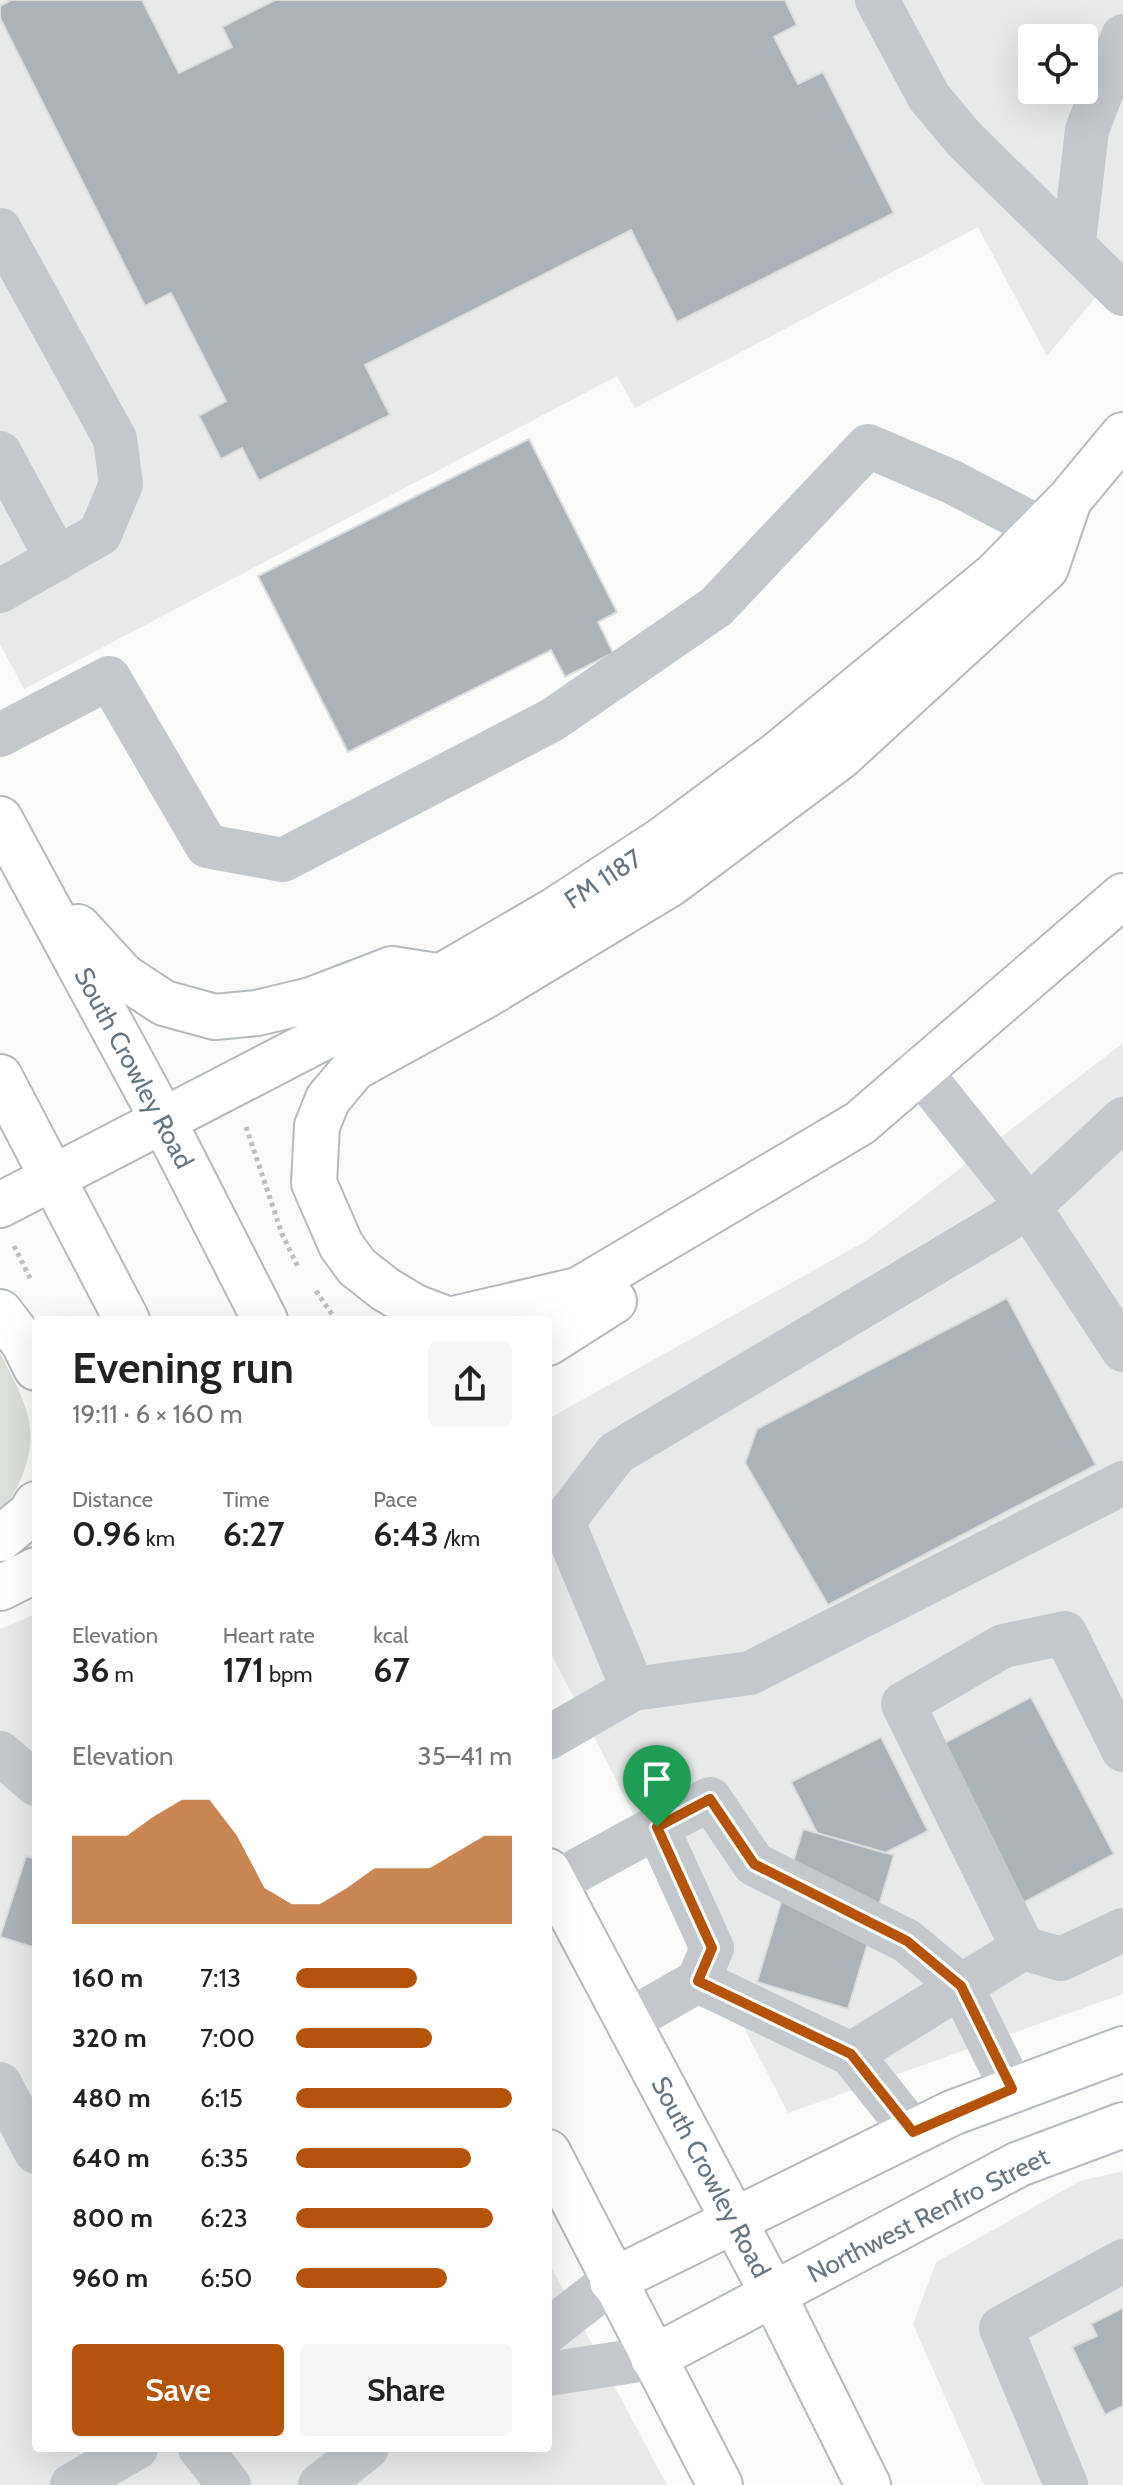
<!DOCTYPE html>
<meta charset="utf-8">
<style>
:root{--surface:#fff;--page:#f6f6f6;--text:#222;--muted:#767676;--accent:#b45309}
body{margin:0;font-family:Cabin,sans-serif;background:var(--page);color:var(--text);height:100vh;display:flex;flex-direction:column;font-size:30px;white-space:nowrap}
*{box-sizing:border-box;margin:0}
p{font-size:26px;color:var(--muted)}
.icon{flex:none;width:44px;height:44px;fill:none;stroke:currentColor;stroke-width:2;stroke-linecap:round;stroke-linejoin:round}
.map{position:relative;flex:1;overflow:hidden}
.side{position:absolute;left:32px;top:1316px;width:520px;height:1136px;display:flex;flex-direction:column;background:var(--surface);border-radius:8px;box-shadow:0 8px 32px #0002}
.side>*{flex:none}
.controls{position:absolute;left:1018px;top:24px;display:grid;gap:16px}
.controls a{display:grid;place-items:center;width:80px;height:80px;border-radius:8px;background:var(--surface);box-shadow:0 8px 32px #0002;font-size:40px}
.pin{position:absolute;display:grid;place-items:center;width:68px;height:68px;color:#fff;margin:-82px -34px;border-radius:50% 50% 50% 0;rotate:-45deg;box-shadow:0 0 8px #0007}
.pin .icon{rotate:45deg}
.round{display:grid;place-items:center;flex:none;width:84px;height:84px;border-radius:8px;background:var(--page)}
.overview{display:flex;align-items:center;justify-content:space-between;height:136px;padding:0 40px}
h1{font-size:44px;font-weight:600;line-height:60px}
.figures{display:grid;grid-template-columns:repeat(3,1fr);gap:12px;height:136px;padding:8px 40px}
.figures div{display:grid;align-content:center}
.figures b{font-size:34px;font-weight:600}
.figures small{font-size:22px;font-weight:400}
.figures p{font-size:22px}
.chart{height:224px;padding:16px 40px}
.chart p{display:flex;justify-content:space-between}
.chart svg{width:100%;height:144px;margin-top:8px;fill:var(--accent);opacity:.7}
.cta{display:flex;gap:16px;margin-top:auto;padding:16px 40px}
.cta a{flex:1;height:92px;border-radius:8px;background:var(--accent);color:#fff;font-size:32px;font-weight:600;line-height:92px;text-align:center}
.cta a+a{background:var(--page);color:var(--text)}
ul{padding:0 40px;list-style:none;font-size:26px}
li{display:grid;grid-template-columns:128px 96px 1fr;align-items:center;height:60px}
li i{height:20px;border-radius:10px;background:var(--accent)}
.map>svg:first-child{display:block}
</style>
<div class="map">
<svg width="1123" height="2485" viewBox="0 0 1123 2485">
<rect width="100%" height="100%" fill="#fafaf8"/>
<path fill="#e8e9e9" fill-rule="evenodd" d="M 0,0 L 1123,0 L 1123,264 L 1047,356 L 978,227 L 635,408 L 617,376 L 24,689 L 0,644 ZM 1032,38 L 1084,38 L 1084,90 L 1032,90 Z
M 1123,1043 L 1123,1994 L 788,2113 L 548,1648 L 548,1419 L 866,1241 Z
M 36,1614 L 36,2448 L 548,2448 L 548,2261 L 667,2485 L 0,2485 L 0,1629 Z
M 1123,2171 L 1123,2485 L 984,2485 L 913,2324 L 936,2262 L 1080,2181 Z"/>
<path fill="#dadfd7" d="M 0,1353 C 23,1398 43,1428 21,1479 C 15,1491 10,1502 0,1511 Z"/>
<path fill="#aab3b9" stroke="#dcdcda" stroke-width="2" d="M 11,0 L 142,0 L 179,73 L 232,47 L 222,27 L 275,0 L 785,0 L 797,25 L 774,37 L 798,84 L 823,72 L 894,213 L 677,322 L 631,230 L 365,365 L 390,415 L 259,481 L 242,448 L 221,459 L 199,416 L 226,401 L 171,293 L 145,306 L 0,18 L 0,6 Z
M 529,439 L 617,612 L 598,622 L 613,653 L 565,677 L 551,650 L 348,752 L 258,576 Z
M 1007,1298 L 1096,1465 L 828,1605 L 745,1463 L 757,1429 Z
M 1031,1697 L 1114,1854 L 1021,1904 L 937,1747 Z
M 881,1737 L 928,1831 L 885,1853 L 817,1833 L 791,1782 Z
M 803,1829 L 894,1855 L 848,2009 L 757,1982 Z
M 26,1856 L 36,1859 L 36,1948 L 0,1937 Z
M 1123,2308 L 1123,2406 L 1105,2415 L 1072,2347 L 1097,2336 L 1091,2324 Z"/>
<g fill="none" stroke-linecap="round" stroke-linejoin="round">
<g stroke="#b5babe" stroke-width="48">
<path id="major" d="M 0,819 L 164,1122 L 265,1320
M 78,927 L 123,976 L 164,1003 L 215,1017 L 257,1013 L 311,1000 L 392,969 L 437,976
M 0,1077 L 127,1320
M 0,1205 L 440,977 L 555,910 L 662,840 L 778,754 L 995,575 L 1069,500 L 1123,435
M 582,1289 L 449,1320 L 415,1307 L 385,1289 L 357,1267 L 341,1245 L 314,1183 L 317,1126 L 328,1099 L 354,1068 L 483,997 L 670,884 L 840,757 L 1046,568 L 1069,500
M 558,1302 L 860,1123 L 1123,896
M 0,1312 L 23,1342 L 36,1368
M 548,1343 L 614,1301
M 0,1539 L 31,1513 L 36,1504
M 0,1588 L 36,1570
M 548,1871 L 773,2294 L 868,2485
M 548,2152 L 720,2485
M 612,2281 L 952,2113 L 1123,2049
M 653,2358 L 1019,2164 L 1123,2125"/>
</g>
<path stroke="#bbbfc2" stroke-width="5" stroke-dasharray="4 4" stroke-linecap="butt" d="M 246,1127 L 282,1234 L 298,1267
M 14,1246 L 31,1280
M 316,1291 L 336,1320"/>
<path stroke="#c3c8cc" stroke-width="44" d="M 877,0 L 929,97 L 965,140 L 1123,294
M 0,230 L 115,439 L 121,484 L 100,534 L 0,591
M 1074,242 L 1087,130 L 1123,36
M 0,453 L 57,559
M 0,735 L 109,678 L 207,846 L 283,860 L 552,720 L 716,607 L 868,446 L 952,482 L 1040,528
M 919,1070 L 1029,1207 L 1123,1119
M 1123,1350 L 1029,1207 L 616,1453 L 563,1522 L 633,1689 L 750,1673 L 1123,1483
M 548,1738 L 633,1689
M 0,1753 L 36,1784
M 657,1827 L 710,1799 L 754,1864 L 907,1941 L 961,1986 L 1012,2089
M 554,1883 L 657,1827 L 712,1948 L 698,1981
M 1023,1948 L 1061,1959 L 1123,1930
M 628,2021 L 698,1981 L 851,2054 L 1023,1948 L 903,1704 L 1003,1646 L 1065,1633 L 1123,1750
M 851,2054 L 913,2132
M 0,2084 L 36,2152
M 548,2331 L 612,2281
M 548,2374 L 653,2358
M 200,2448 L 229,2485
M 72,2485 L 136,2448
M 320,2485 L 367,2448
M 1066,2485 L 1001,2328 L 1123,2261"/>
<use href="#major" stroke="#fff" stroke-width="44"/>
</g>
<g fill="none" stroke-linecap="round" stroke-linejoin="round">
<g stroke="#fff" stroke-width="16">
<path id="route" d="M 710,1799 L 754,1864 L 907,1941 L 961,1986 L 1012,2089 L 913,2132 L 851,2054 L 698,1981 L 712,1948 L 657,1827 Z"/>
</g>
<use href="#route" stroke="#b45309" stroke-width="10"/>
</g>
<g text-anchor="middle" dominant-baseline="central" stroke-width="8" stroke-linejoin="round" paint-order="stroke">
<g font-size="26" fill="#657683" stroke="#fff">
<text transform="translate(603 879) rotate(-33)">FM 1187</text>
<text transform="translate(134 1068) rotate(62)">South Crowley Road</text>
<text transform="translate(711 2177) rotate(62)">South Crowley Road</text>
<text transform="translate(928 2215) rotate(-27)">Northwest Renfro Street</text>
</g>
</g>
</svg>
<div class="controls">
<a><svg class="icon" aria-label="locate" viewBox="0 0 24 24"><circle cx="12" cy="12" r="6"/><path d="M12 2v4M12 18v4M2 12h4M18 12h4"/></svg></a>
</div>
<div class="pin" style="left:657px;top:1827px;background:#1e9e55"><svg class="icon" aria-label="arrive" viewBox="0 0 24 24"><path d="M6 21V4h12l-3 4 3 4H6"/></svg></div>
<section class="side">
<div class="overview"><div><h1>Evening run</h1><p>19:11 · 6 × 160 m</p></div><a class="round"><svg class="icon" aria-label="share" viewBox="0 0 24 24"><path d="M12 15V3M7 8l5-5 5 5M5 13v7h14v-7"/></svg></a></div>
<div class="figures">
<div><p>Distance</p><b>0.96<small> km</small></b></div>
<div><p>Time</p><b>6:27</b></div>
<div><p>Pace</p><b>6:43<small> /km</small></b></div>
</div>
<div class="figures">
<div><p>Elevation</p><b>36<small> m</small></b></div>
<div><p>Heart rate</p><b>171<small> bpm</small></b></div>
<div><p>kcal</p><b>67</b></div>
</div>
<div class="chart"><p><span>Elevation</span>35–41 m</p>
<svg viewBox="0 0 160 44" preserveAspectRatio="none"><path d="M0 44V17L10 17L20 17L30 11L40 6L50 6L60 17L70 33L80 38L90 38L100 33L110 27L120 27L130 27L140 22L150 17L160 17V44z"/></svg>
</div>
<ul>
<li><b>160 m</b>7:13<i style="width:56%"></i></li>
<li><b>320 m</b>7:00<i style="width:63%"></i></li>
<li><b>480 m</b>6:15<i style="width:100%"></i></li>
<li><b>640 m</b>6:35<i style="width:81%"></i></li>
<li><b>800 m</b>6:23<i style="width:91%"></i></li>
<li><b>960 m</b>6:50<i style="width:70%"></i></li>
</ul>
<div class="cta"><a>Save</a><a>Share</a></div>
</section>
</div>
